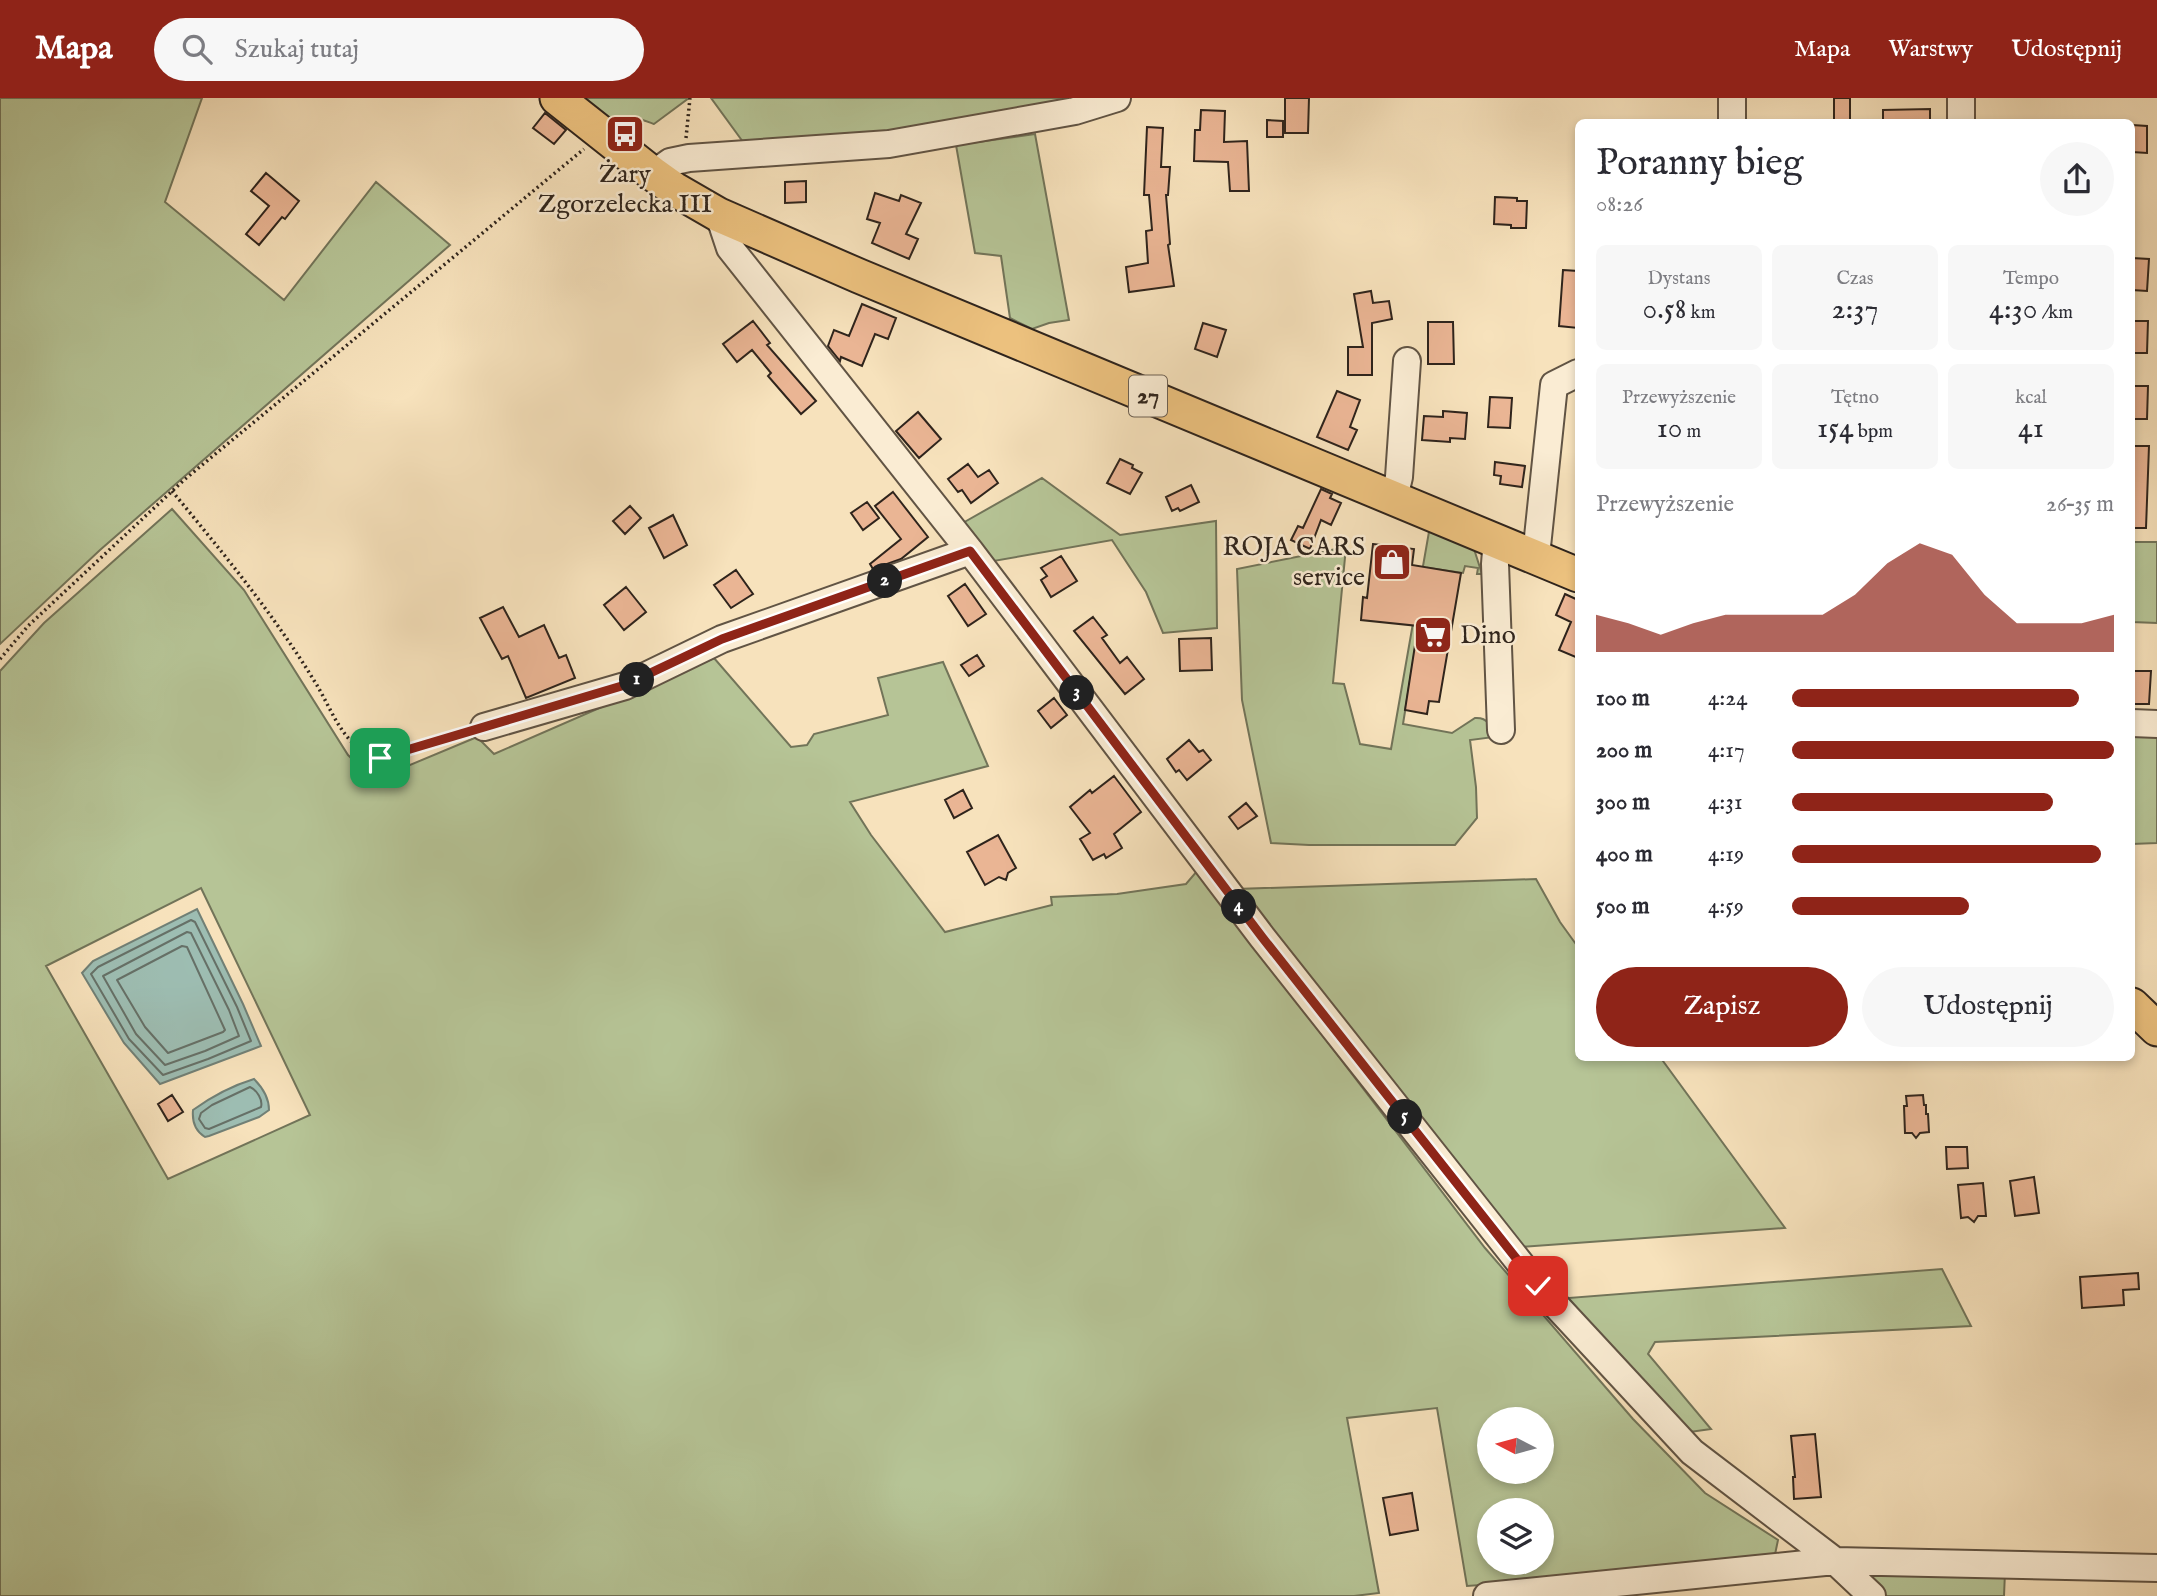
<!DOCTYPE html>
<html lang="pl">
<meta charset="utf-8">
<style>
:root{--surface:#fff;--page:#f7f7f7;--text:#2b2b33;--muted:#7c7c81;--accent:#8f2418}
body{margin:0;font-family:"IM FELL English",serif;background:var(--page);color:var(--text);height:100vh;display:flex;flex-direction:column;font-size:26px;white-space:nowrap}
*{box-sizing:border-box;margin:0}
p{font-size:23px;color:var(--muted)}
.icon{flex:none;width:38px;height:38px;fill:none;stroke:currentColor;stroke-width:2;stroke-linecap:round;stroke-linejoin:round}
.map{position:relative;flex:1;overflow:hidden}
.drawer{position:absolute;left:1575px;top:21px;width:560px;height:942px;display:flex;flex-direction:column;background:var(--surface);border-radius:10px;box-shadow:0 4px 10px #0003}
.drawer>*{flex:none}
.needle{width:46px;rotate:276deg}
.buttons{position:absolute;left:1477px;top:1309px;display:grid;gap:14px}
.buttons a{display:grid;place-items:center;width:77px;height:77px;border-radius:50%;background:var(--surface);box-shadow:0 4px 10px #0003;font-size:35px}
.pin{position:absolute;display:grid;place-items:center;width:60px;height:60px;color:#fff;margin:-30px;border-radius:14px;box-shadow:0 4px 10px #0006}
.km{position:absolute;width:35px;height:35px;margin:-18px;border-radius:50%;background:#222;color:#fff;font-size:19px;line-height:35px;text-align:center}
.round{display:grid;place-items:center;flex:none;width:74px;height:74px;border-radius:37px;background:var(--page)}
.summary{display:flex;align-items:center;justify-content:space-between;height:119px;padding:0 21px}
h1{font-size:38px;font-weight:600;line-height:52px}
.metrics{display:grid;grid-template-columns:repeat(3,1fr);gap:10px;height:119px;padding:7px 21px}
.metrics div{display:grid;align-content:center;border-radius:10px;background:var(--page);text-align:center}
.metrics b{font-size:30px;font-weight:600}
.metrics small{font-size:19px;font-weight:400}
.metrics p{font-size:19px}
.chart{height:196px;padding:14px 21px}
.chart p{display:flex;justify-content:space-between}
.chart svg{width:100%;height:126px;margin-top:7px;fill:var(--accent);opacity:.7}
.cta{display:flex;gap:14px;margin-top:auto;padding:14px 21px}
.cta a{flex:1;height:80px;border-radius:42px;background:var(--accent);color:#fff;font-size:28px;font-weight:600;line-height:80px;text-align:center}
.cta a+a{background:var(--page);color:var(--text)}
ul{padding:0 21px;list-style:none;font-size:23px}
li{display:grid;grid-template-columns:112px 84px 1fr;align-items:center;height:52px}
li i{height:18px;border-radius:9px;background:var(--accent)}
header{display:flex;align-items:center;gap:42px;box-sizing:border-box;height:98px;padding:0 35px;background:var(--accent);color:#fff}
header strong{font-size:33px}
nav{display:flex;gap:38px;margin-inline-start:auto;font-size:24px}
.search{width:490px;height:63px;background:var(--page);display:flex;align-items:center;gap:18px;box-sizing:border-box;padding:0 24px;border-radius:38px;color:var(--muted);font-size:26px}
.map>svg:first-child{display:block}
</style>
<header>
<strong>Mapa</strong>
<div class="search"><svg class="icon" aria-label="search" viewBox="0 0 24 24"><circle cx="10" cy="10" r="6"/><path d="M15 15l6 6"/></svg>Szukaj tutaj</div>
<nav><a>Mapa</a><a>Warstwy</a><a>Udostępnij</a></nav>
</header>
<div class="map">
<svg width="2157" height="1498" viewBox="0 0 2157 1498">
<rect width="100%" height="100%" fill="#f7e2bc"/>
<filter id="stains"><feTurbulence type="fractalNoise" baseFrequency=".00286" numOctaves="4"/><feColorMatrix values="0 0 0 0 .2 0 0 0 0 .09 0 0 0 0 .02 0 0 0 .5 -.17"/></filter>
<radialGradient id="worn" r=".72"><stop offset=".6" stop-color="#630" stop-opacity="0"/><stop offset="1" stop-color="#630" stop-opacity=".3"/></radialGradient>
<path fill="#b6c496" stroke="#727459" stroke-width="2" fill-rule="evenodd" d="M 0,0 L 202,0 L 165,104 L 284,202 L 376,84 L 450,147 L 100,452 L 0,546 Z
M 580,0 L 689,0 L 654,26 C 640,21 621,13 608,23 Z
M 711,0 L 1117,0 L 965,30 L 746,48 Z
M 1035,36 L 1069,222 L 1049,225 L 1032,231 L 1010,220 L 1001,158 L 975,155 L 956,47 Z
M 1042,380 L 1120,437 L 1216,423 L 1217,530 L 1163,535 L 1146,494 L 1112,442 L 988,464 L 961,426 Z
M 172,411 L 244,492 L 348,657 L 374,682 L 477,639 L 494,656 L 714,560 L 791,649 L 807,647 L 814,636 L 888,617 L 878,580 L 943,564 L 988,668 L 850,704 L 871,737 L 945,834 L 1052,807 L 1051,799 L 1117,796 L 1186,786 L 1197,773 L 1485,1150 L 1633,1321 L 1705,1395 L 1778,1442 L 1773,1466 L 1467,1488 L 1437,1310 L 1347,1320 L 1379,1495 L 1354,1498 L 0,1498 L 0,573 L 44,525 ZM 201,790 L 310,1017 L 168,1081 L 46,868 ZM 1489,1321 L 1542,1321 L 1542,1374 L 1489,1374 ZM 1489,1412 L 1542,1412 L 1542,1465 L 1489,1465 Z
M 1430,428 L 1474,451 L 1482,476 L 1477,476 L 1478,470 L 1465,468 L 1463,475 L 1428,470 L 1403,626 L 1452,635 L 1475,620 C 1488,619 1491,628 1494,639 L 1470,642 L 1476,689 L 1477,720 L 1455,747 L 1309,747 L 1271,745 L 1242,602 L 1237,471 L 1346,449 L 1333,585 L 1344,586 L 1360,646 L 1391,651 Z
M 2132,444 L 2157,444 L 2157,525 L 2132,524 Z
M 2132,634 L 2157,636 L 2157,745 L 2132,746 Z
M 1536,781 L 1560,824 L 1578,849 L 1578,959 L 1660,959 L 1785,1130 L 1521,1149 L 1237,791 Z
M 1942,1171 L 1971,1228 L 1655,1244 L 1648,1256 L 1711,1331 L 1683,1335 L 1568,1200 Z
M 1840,1461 L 2005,1474 L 2004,1498 L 1883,1498 Z"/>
<path fill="#9dbdb2" stroke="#718076" stroke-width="2" d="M 197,811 L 243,906 L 261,948 L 160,986 L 124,945 L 82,875 L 93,863 Z
M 254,981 C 263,990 269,999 269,1012 L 259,1019 L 209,1038 L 205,1039 C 195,1033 192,1023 193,1012 C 211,999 231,988 254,981 Z"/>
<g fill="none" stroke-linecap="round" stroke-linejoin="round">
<path stroke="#667067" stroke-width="2" d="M 191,822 L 195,824 L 237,909 L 251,943 L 208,961 L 163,977 L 129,941 L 91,876 L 98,869 Z
M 187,834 L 191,835 L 229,912 L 239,938 L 205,953 L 165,967 L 136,936 L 103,878 Z
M 182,848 L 187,849 L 225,932 L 223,934 L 168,955 L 145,929 L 117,882 Z
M 250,989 C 257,992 263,1002 261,1009 L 209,1031 L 205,1030 L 199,1021 L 201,1015 L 212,1007 Z"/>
</g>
<path fill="#eab594" stroke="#2f241c" stroke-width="2" d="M 1285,0 L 1309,0 L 1308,35 L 1285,35 Z
M 1834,0 L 1850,0 L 1850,24 L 1834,24 Z
M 1930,11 L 1930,24 L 1883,24 L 1883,12 Z
M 1201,12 L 1225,13 L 1224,44 L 1247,43 L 1249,93 L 1230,93 L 1228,64 L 1194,63 L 1195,32 L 1200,32 Z
M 545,15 L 566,32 L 554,46 L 533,30 Z
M 1267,22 L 1283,23 L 1283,39 L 1267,39 Z
M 2132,27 L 2147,28 L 2147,55 L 2132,54 Z
M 1147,29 L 1163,30 L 1161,69 L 1170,69 L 1168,97 L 1166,97 L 1170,146 L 1168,147 L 1174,188 L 1129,194 L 1126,169 L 1148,165 L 1146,133 L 1152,132 L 1149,97 L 1144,97 Z
M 266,75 L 299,103 L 285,121 L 282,119 L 259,147 L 246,136 L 269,108 L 251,93 Z
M 806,83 L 806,104 L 785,105 L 785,84 Z
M 875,95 L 899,103 L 901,97 L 921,105 L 906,136 L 918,141 L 909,161 L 872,145 L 880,125 L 867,121 Z
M 1495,99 L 1517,100 L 1517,103 L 1527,103 L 1526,130 L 1511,130 L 1511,127 L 1494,126 Z
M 2132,160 L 2149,161 L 2147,193 L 2132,192 Z
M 1563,172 L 1578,173 L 1578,230 L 1559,228 Z
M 1371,193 L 1373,205 L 1389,203 L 1392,221 L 1372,225 L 1372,277 L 1348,277 L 1348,249 L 1363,249 L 1354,196 Z
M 862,206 L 896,220 L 888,241 L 875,236 L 862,268 L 841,259 L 840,263 L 828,248 L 834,232 L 849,238 Z
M 753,223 L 770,245 L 767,247 L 816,303 L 801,316 L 768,278 L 771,275 L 752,252 L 737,264 L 723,246 Z
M 2132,223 L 2148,223 L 2147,255 L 2132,255 Z
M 1428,224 L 1453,224 L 1454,266 L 1428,266 Z
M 1203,225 L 1226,232 L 1217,259 L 1195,251 Z
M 2132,288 L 2148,288 L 2147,321 L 2132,321 Z
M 1337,293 L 1360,302 L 1350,329 L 1357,332 L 1348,352 L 1317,339 Z
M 1490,299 L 1512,300 L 1510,330 L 1488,329 Z
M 1443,313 L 1467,315 L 1465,341 L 1450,340 L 1450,344 L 1422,342 L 1424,318 L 1443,319 Z
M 918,314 L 941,341 L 919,360 L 896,333 Z
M 2132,348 L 2149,348 L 2146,430 L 2132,430 Z
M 1120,361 L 1133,367 L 1132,370 L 1142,375 L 1130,396 L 1107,385 Z
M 1495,364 L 1525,368 L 1522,389 L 1500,386 L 1501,378 L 1494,377 Z
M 968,366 L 978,379 L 989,372 L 998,385 L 971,405 L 962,392 L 958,394 L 948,381 Z
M 1191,387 L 1199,404 L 1180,413 L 1178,410 L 1172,413 L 1166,399 Z
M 1321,391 L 1332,396 L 1330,400 L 1341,405 L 1331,427 L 1321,422 L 1310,451 L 1291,442 L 1298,428 L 1303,430 Z
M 893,394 L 928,439 L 901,461 L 873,471 L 870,466 L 901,441 L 875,408 Z
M 867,404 L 879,420 L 863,432 L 851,415 Z
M 630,408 L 641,420 L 625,436 L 613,423 Z
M 673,417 L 687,447 L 664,460 L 649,430 Z
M 1373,446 L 1414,451 L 1412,467 L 1461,475 L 1439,604 L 1429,603 L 1427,616 L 1405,612 L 1418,528 L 1361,522 L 1363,499 L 1367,500 Z
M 1061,458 L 1077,483 L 1051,499 L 1041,482 L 1047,478 L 1041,470 Z
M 736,472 L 753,496 L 731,510 L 714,487 Z
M 965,486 L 986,516 L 968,528 L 948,498 Z
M 626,489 L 646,514 L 624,532 L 604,507 Z
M 1565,496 L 1578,502 L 1578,560 L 1559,552 L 1571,524 L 1556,517 Z
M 503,509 L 519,539 L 544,527 L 559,560 L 566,557 L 575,580 L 526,600 L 508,558 L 502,561 L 480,520 Z
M 1093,519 L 1107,537 L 1102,540 L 1120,565 L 1127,559 L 1144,581 L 1125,596 L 1074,533 Z
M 1211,540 L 1212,572 L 1180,573 L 1179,541 Z
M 977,557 L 984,568 L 969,578 L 961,567 Z
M 2132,573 L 2151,573 L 2149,606 L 2132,606 Z
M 1054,600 L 1067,617 L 1051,630 L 1038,613 Z
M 1189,642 L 1199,654 L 1203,652 L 1211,662 L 1187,682 L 1179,672 L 1176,674 L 1167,661 Z
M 1114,678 L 1141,714 L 1114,736 L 1122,750 L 1106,760 L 1104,756 L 1093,762 L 1080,741 L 1090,735 L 1070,709 L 1090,692 L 1092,695 Z
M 963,692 L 972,710 L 954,720 L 945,702 Z
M 1246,705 L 1257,718 L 1238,731 L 1229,719 Z
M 998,737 L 1016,770 L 1008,775 L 1006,782 L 999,779 L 985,787 L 967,754 Z
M 172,997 L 183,1014 L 168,1023 L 158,1006 Z
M 1923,997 L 1924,1007 L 1926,1007 L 1926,1016 L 1928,1016 L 1929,1034 L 1920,1035 L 1916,1040 L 1912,1035 L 1905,1035 L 1904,1008 L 1907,1008 L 1906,998 Z
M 1946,1049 L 1967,1049 L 1968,1070 L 1947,1071 Z
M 2034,1079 L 2039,1115 L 2015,1118 L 2010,1083 Z
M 1983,1085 L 1986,1118 L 1978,1118 L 1974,1124 L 1968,1119 L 1961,1120 L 1958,1087 Z
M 2138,1175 L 2139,1191 L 2123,1192 L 2124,1207 L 2082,1210 L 2080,1179 Z
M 1815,1336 L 1821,1399 L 1794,1401 L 1793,1379 L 1795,1379 L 1791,1338 Z
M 1412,1395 L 1418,1432 L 1390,1437 L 1383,1400 Z"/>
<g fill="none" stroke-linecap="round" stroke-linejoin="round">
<g stroke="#615444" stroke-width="30">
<path id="minor" d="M 1732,24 L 1732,0
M 1961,24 L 1961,0
M 653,76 L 670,64 L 689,60 L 889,46 L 1075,13 L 1117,0
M 719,117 L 730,150 L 970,453 L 1262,839 L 1538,1188 L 1692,1354 L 1835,1463 L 1872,1498
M 1394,400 L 1399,379 L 1407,263
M 1499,443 L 1496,453 L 1495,466 L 1501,632
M 1536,458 L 1554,287 L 1578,275
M 2132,625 L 2157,626
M 484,629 L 625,588 L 722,541 L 970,453
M 1487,1498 L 1835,1463 L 2157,1470"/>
</g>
<g stroke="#2f241c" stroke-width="37">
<path id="major" d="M 557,0 L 653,76 L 674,91 L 719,117 L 859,178 L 1578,477
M 2132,907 L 2157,931"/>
</g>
<path stroke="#2f241c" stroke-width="3.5" stroke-dasharray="2 3.5" stroke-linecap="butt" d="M 686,40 L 690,0
M 172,393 C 224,456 276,519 318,589 C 332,613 347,655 379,659 C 389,661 451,639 465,635
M 0,561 L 28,528 L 184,382 L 584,51"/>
<use href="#minor" stroke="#faecd3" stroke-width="26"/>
<use href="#major" stroke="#ecc17e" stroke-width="33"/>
</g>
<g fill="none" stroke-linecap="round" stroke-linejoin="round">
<g stroke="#fff" stroke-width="14">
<path id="route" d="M 380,660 L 625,587 L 722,541 L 970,453 L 1262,839 L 1538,1188"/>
</g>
<use href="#route" stroke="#8f2418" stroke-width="9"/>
</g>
<defs>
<g id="bus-square" transform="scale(2.0125)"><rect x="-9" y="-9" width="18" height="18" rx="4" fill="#8f2418" stroke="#faecd3"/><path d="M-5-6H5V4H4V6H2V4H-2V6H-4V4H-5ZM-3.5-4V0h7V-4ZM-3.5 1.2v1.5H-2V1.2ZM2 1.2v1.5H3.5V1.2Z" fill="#fff"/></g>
<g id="shop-square" transform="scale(2.0125)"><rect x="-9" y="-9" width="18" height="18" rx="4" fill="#8f2418" stroke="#faecd3"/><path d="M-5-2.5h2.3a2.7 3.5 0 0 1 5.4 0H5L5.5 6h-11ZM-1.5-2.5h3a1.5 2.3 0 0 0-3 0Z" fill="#fff"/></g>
<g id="supermarket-square" transform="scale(2.0125)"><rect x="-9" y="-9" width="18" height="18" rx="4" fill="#8f2418" stroke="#faecd3"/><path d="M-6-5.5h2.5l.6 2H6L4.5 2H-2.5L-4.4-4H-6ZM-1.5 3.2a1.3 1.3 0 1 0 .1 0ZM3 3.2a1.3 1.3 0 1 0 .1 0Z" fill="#fff"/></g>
</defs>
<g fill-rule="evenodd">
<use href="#bus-square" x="625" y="36"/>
<use href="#shop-square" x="1392" y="464"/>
<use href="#supermarket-square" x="1433" y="537"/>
</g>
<g text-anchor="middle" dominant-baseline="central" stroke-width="5" stroke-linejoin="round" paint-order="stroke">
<rect fill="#faecd3" stroke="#6c6053" stroke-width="2" x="1129" y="277.5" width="38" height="41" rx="5"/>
<g font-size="24" font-weight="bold" fill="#2f241c">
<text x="1148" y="298">27</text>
</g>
<g font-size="26" fill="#2f241c" stroke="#faecd3">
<text x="625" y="76">Żary<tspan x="625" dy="30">Zgorzelecka III</tspan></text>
<text x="1365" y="449" text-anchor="end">ROJA CARS<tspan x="1365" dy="30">service</tspan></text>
<text x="1460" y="537" text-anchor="start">Dino</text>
</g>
</g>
<rect width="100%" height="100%" filter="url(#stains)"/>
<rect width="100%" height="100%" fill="url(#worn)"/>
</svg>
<div class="buttons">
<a><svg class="needle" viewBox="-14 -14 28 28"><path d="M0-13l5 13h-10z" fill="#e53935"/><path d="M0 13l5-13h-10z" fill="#7c7c81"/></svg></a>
<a><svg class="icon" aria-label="layers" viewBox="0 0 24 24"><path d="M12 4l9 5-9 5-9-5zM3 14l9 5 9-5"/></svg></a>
</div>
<div class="pin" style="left:380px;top:660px;background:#1e9e55"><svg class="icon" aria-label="arrive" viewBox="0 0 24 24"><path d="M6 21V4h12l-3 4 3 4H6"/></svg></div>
<div class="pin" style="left:1538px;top:1188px;background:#d93025"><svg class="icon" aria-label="check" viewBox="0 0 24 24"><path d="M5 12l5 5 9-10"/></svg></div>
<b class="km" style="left:637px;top:582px">1</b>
<b class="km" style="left:885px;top:483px">2</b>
<b class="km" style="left:1077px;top:595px">3</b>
<b class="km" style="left:1239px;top:809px">4</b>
<b class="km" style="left:1405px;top:1019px">5</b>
<section class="drawer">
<div class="summary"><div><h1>Poranny bieg</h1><p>08:26</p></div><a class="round"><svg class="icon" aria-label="share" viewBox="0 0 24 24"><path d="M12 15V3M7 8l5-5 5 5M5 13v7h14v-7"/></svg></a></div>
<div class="metrics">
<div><p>Dystans</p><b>0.58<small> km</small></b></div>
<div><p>Czas</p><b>2:37</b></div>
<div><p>Tempo</p><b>4:30<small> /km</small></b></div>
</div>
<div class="metrics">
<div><p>Przewyższenie</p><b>10<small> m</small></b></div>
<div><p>Tętno</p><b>154<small> bpm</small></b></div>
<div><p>kcal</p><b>41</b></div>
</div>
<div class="chart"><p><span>Przewyższenie</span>26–35 m</p>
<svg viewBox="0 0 160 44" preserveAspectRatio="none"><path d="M0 44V31L10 34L20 38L30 34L40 31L50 31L60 31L70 31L80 24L90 13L100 6L110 10L120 24L130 34L140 34L150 34L160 31V44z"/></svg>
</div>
<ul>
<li><b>100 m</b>4:24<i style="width:89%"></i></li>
<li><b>200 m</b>4:17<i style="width:100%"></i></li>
<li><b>300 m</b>4:31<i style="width:81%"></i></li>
<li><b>400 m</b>4:19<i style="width:96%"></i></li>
<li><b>500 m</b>4:59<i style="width:55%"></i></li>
</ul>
<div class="cta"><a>Zapisz</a><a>Udostępnij</a></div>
</section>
</div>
